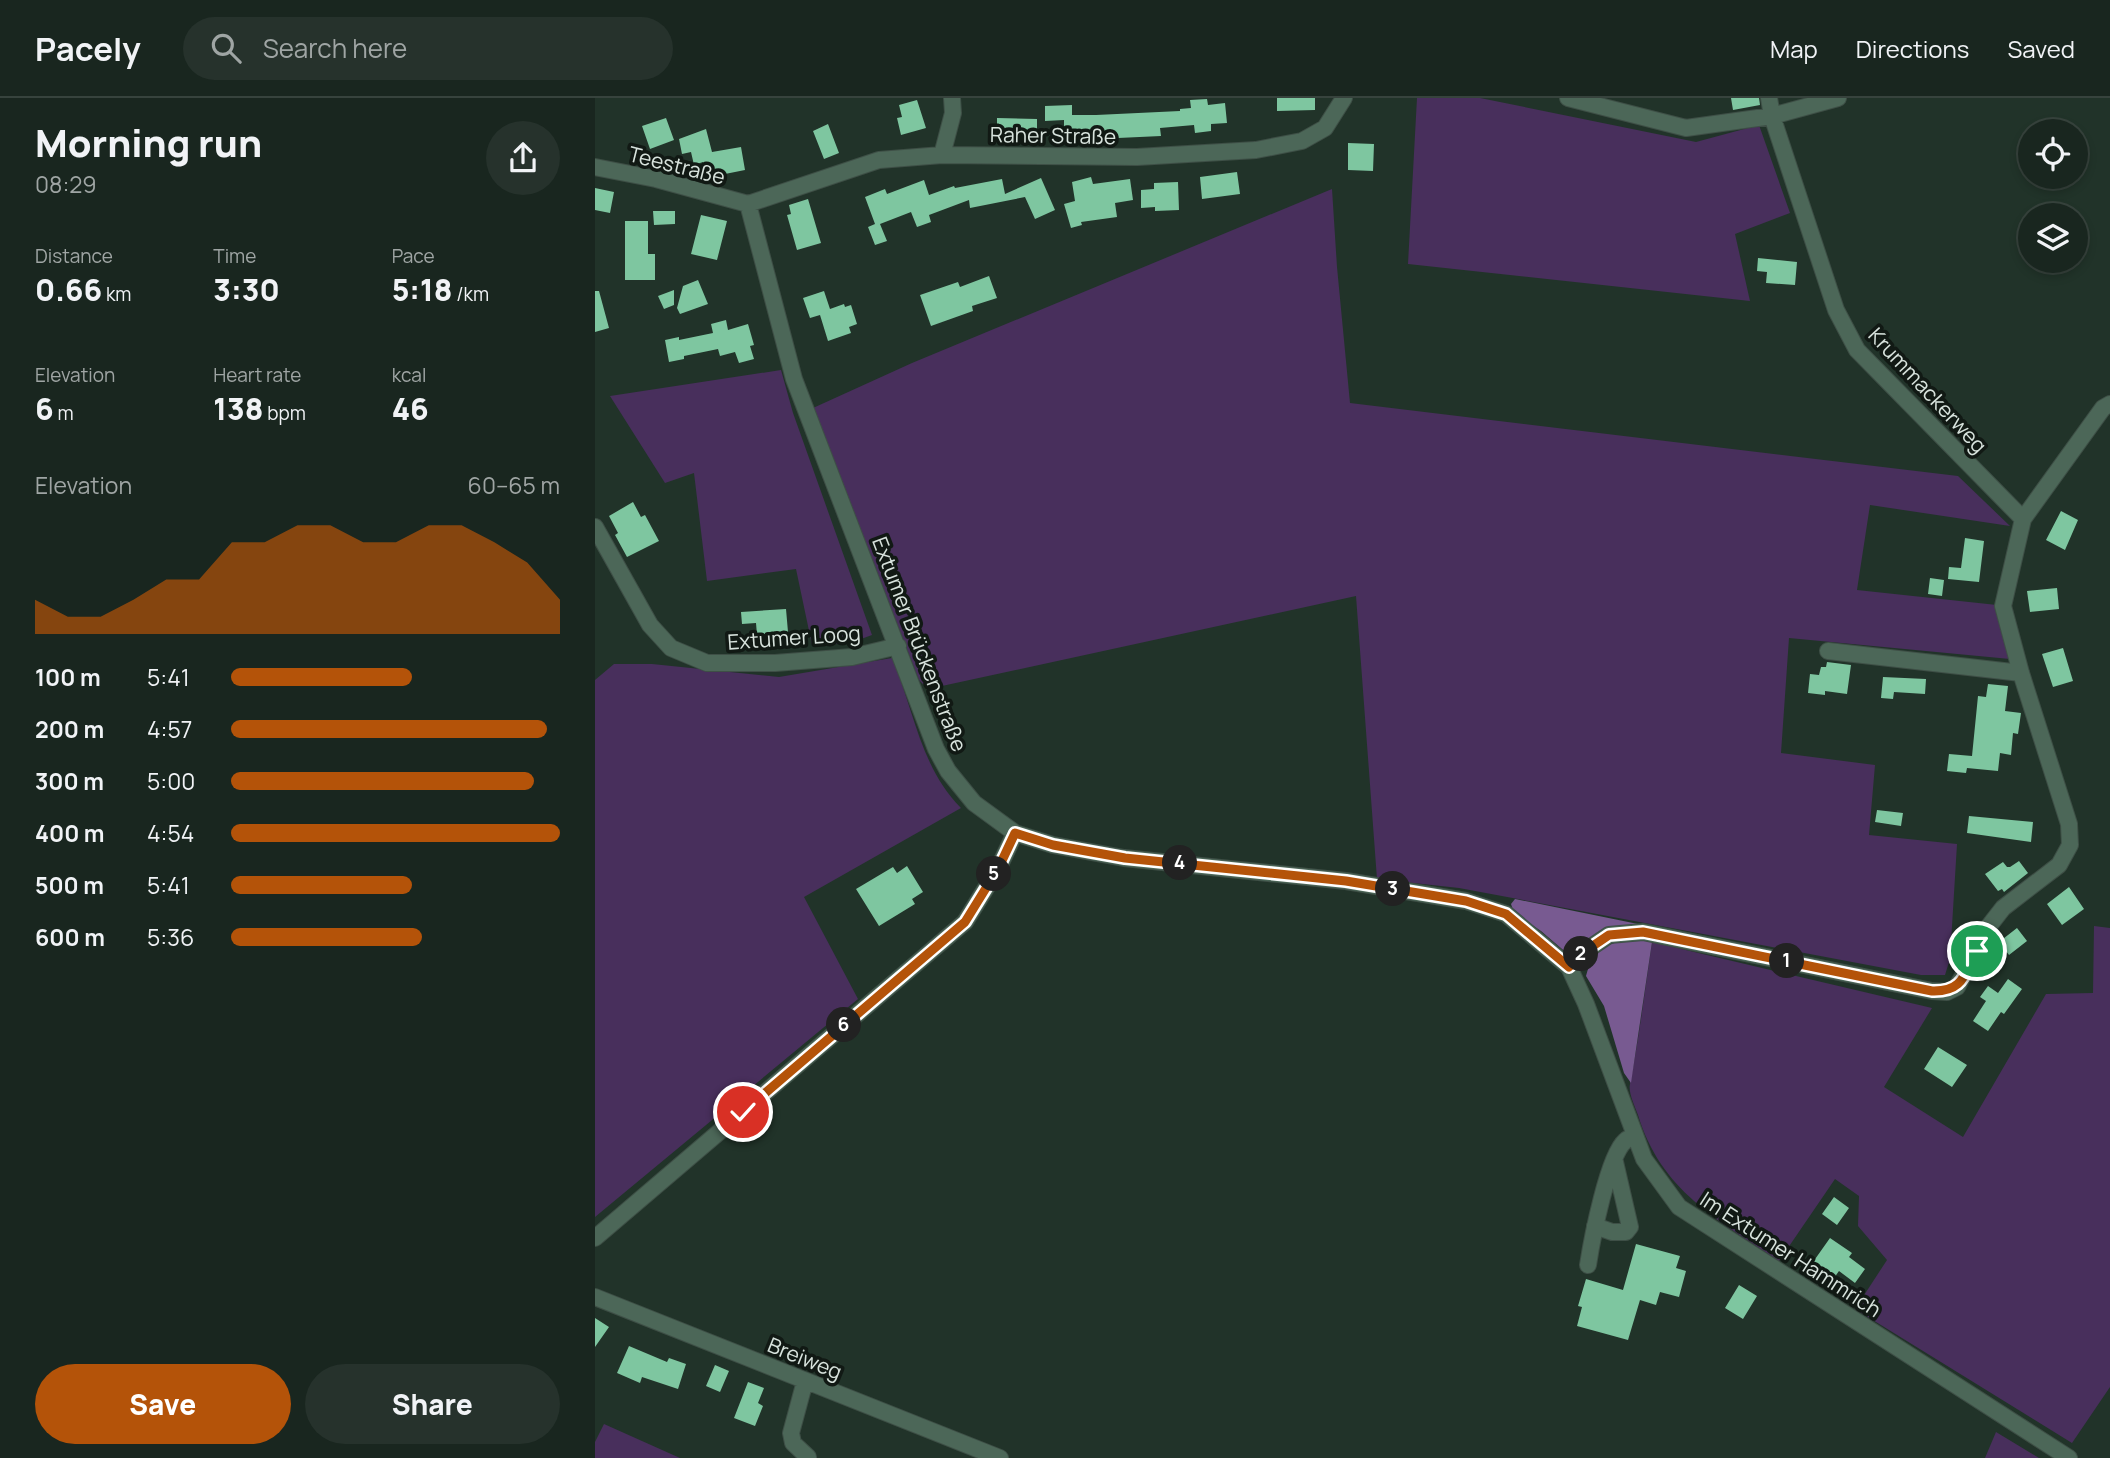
<!DOCTYPE html>
<meta charset="utf-8">
<style>
:root{--surface:#19261f;--page:#26322c;--text:#f1f3f6;--muted:#9fa5a4;--line:#37433d;--accent:#b45309}
body{margin:0;font-family:Manrope,sans-serif;background:var(--page);color:var(--text);height:100vh;display:flex;flex-direction:column;font-size:26px;white-space:nowrap}
*{box-sizing:border-box;margin:0}
p{font-size:23px;color:var(--muted)}
.icon{flex:none;width:38px;height:38px;fill:none;stroke:currentColor;stroke-width:2;stroke-linecap:round;stroke-linejoin:round}
.map{position:relative;flex:1;overflow:hidden}
.drawer{display:flex;flex-direction:column;background:var(--surface);width:595px}
.drawer>*{flex:none}
.buttons{position:absolute;left:1423px;top:21px;display:grid;gap:14px}
.buttons a{display:grid;place-items:center;width:70px;height:70px;border-radius:50%;background:var(--surface);box-shadow:0 4px 10px #0003,0 0 0 2px var(--line);font-size:35px}
.pin{position:absolute;display:grid;place-items:center;width:60px;height:60px;color:#fff;margin:-30px;border:4px solid #fff;border-radius:50%;box-shadow:0 2px 7px #0007}
.km{position:absolute;width:35px;height:35px;margin:-18px;border-radius:50%;background:#222;color:#fff;font-size:19px;line-height:35px;text-align:center}
.round{display:grid;place-items:center;flex:none;width:74px;height:74px;border-radius:37px;background:var(--page)}
.summary{display:flex;align-items:center;justify-content:space-between;height:119px;padding:0 35px}
h1{font-size:38px;font-weight:800;line-height:52px}
.figures{display:grid;grid-template-columns:repeat(3,1fr);gap:10px;height:119px;padding:7px 35px}
.figures div{display:grid;align-content:center}
.figures b{font-size:30px;font-weight:800}
.figures small{font-size:19px;font-weight:400}
.figures p{font-size:19px}
.chart{height:196px;padding:14px 35px}
.chart p{display:flex;justify-content:space-between}
.chart svg{width:100%;height:126px;margin-top:7px;fill:var(--accent);opacity:.7}
.button{display:flex;gap:14px;margin-top:auto;padding:14px 35px}
.button a{flex:1;height:80px;border-radius:42px;background:var(--accent);color:#fff;font-size:28px;font-weight:800;line-height:80px;text-align:center}
.button a+a{background:var(--page);color:var(--text)}
ul{padding:0 35px;list-style:none;font-size:23px}
li{display:grid;grid-template-columns:112px 84px 1fr;align-items:center;height:52px}
li i{height:18px;border-radius:9px;background:var(--accent)}
header{display:flex;align-items:center;gap:42px;box-sizing:border-box;height:98px;padding:0 35px;background:var(--surface);border-bottom:2px solid var(--line)}
header strong{font-size:33px}
nav{display:flex;gap:38px;margin-inline-start:auto;font-size:24px}
.search{width:490px;height:63px;background:var(--page);display:flex;align-items:center;gap:18px;box-sizing:border-box;padding:0 24px;border-radius:38px;color:var(--muted);font-size:26px}
main{display:flex;flex:1;min-height:0}
.map>svg:first-child{display:block}
</style>
<header>
<strong>Pacely</strong>
<div class="search"><svg class="icon" aria-label="search" viewBox="0 0 24 24"><circle cx="10" cy="10" r="6"/><path d="M15 15l6 6"/></svg>Search here</div>
<nav><a>Map</a><a>Directions</a><a>Saved</a></nav>
</header>
<main>
<section class="drawer">
<div class="summary"><div><h1>Morning run</h1><p>08:29</p></div><a class="round"><svg class="icon" aria-label="share" viewBox="0 0 24 24"><path d="M12 15V3M7 8l5-5 5 5M5 13v7h14v-7"/></svg></a></div>
<div class="figures">
<div><p>Distance</p><b>0.66<small> km</small></b></div>
<div><p>Time</p><b>3:30</b></div>
<div><p>Pace</p><b>5:18<small> /km</small></b></div>
</div>
<div class="figures">
<div><p>Elevation</p><b>6<small> m</small></b></div>
<div><p>Heart rate</p><b>138<small> bpm</small></b></div>
<div><p>kcal</p><b>46</b></div>
</div>
<div class="chart"><p><span>Elevation</span>60–65 m</p>
<svg viewBox="0 0 160 44" preserveAspectRatio="none"><path d="M0 44V32L10 38L20 38L30 32L40 25L50 25L60 12L70 12L80 6L90 6L100 12L110 12L120 6L130 6L140 12L150 19L160 32V44z"/></svg>
</div>
<ul>
<li><b>100 m</b>5:41<i style="width:55%"></i></li>
<li><b>200 m</b>4:57<i style="width:96%"></i></li>
<li><b>300 m</b>5:00<i style="width:92%"></i></li>
<li><b>400 m</b>4:54<i style="width:100%"></i></li>
<li><b>500 m</b>5:41<i style="width:55%"></i></li>
<li><b>600 m</b>5:36<i style="width:58%"></i></li>
</ul>
<div class="button"><a>Save</a><a>Share</a></div>
</section>
<div class="map">
<svg width="1515" height="1360" viewBox="0 0 1515 1360">
<rect width="100%" height="100%" fill="#213329"/>
<path fill="#482f5c" d="M 822,0 L 885,0 L 1101,44 L 1164,27 L 1195,115 L 1140,136 L 1155,203 L 813,166 Z
M 737,91 L 742,169 L 755,305 L 1363,378 L 1415,428 L 1275,407 L 1262,492 L 1402,507 L 1415,561 L 1194,540 L 1186,655 L 1280,667 L 1274,737 L 1362,746 L 1355,861 L 1350,877 L 1326,877 L 864,790 L 782,781 L 761,498 L 333,591 L 324,582 L 218,310 L 317,265 Z
M 186,272 L 198,315 L 277,537 L 255,545 L 217,547 L 201,471 L 112,483 L 99,375 L 70,385 L 15,298 Z
M 297,560 C 319,611 325,669 366,710 L 209,799 L 263,901 L 0,1119 L 0,582 L 19,566 L 57,566 L 184,579 Z
M 1499,828 L 1515,830 L 1515,1289 L 1477,1345 L 1260,1211 L 1292,1162 L 1263,1128 L 1264,1098 L 1240,1081 L 1184,1163 C 1122,1121 1066,1093 1043,1017 C 1040,1008 1033,995 1035,986 C 1044,940 1050,892 1057,844 L 1337,910 L 1289,989 L 1368,1039 L 1451,896 L 1498,895 Z
M 9,1326 L 85,1360 L 0,1360 L 0,1344 Z
M 1401,1334 L 1444,1360 L 1390,1360 Z"/>
<path fill="#785a91" d="M 920,801 L 1043,826 L 1010,833 L 974,857 L 946,833 L 919,815 L 916,806 Z
M 1038,841 L 1057,844 L 1036,985 L 1029,975 L 1009,908 L 991,878 C 999,850 1009,846 1038,841 Z"/>
<path fill="#7ec6a0" d="M 682,0 L 720,0 L 720,12 L 682,13 Z
M 1136,0 L 1164,0 L 1165,7 L 1138,12 Z
M 612,1 L 613,7 L 630,5 L 632,25 L 616,26 L 616,33 L 600,35 L 599,27 L 565,30 L 566,38 L 523,40 L 523,37 L 484,38 L 484,42 L 469,42 L 469,22 L 450,23 L 450,8 L 477,7 L 477,17 L 501,17 L 585,13 L 585,11 L 596,10 L 595,2 Z
M 322,2 L 331,30 L 306,37 L 302,20 L 307,19 L 304,7 Z
M 71,20 L 79,42 L 55,51 L 47,28 Z
M 402,20 L 442,21 L 442,41 L 402,40 Z
M 233,26 L 244,55 L 229,61 L 218,33 Z
M 111,31 L 117,54 L 146,49 L 150,72 L 110,80 L 108,64 L 99,67 L 96,54 L 87,56 L 84,41 Z
M 753,45 L 779,46 L 778,73 L 753,72 Z
M 642,74 L 645,96 L 607,101 L 605,79 Z
M 496,79 L 498,86 L 535,81 L 538,102 L 520,105 L 522,119 L 486,124 L 487,127 L 476,130 L 469,106 L 480,103 L 477,84 Z
M 446,80 L 460,112 L 440,121 L 430,99 L 375,110 L 374,102 L 334,117 L 336,124 L 322,129 L 316,114 L 285,126 L 292,143 L 280,147 L 273,129 L 280,126 L 270,99 L 290,91 L 292,96 L 329,82 L 334,97 L 359,88 L 360,90 L 407,81 L 410,96 Z
M 583,84 L 584,112 L 560,113 L 560,109 L 546,110 L 546,92 L 559,91 L 559,85 Z
M 0,90 L 19,94 L 15,115 L 0,112 Z
M 213,101 L 226,145 L 202,152 L 192,117 L 196,116 L 194,107 Z
M 58,113 L 80,113 L 80,126 L 59,127 Z
M 106,117 L 132,123 L 122,162 L 96,156 Z
M 30,123 L 53,123 L 53,156 L 60,156 L 60,182 L 30,182 Z
M 1163,160 L 1202,164 L 1200,187 L 1171,185 L 1172,174 L 1162,173 Z
M 394,178 L 402,200 L 377,208 L 378,213 L 336,228 L 325,197 L 363,184 L 365,189 Z
M 103,182 L 113,206 L 85,216 L 82,210 L 88,188 Z
M 79,192 L 79,207 L 69,211 L 63,198 Z
M 0,193 L 4,193 L 14,230 L 0,234 Z
M 229,193 L 235,211 L 249,206 L 250,209 L 256,207 L 262,226 L 254,229 L 256,235 L 233,243 L 225,217 L 215,220 L 208,200 Z
M 131,222 L 133,232 L 153,226 L 159,247 L 155,248 L 159,261 L 144,265 L 140,254 L 125,258 L 123,251 L 89,258 L 89,261 L 74,264 L 70,242 L 84,239 L 84,242 L 118,235 L 116,226 Z
M 38,404 L 46,419 L 50,417 L 64,443 L 32,459 L 20,437 L 23,435 L 14,418 Z
M 1466,413 L 1483,422 L 1470,452 L 1451,442 Z
M 1370,440 L 1389,443 L 1384,484 L 1353,481 L 1354,469 L 1366,470 Z
M 1335,480 L 1349,482 L 1347,498 L 1333,496 Z
M 1462,490 L 1464,511 L 1435,514 L 1432,493 Z
M 191,511 L 193,534 L 162,537 L 161,525 L 147,526 L 146,514 Z
M 1468,550 L 1478,583 L 1458,589 L 1447,556 Z
M 1232,564 L 1256,567 L 1252,596 L 1230,593 L 1230,597 L 1213,595 L 1215,576 L 1224,577 L 1226,569 L 1231,569 Z
M 1288,579 L 1331,581 L 1330,596 L 1299,594 L 1298,601 L 1286,600 Z
M 1393,586 L 1413,588 L 1410,613 L 1426,615 L 1423,636 L 1418,635 L 1416,657 L 1405,655 L 1403,673 L 1372,670 L 1371,675 L 1352,673 L 1354,656 L 1377,658 L 1383,598 L 1391,599 Z
M 1282,712 L 1308,715 L 1306,728 L 1280,724 Z
M 1374,718 L 1438,724 L 1436,744 L 1372,735 Z
M 1424,763 L 1433,775 L 1409,794 L 1407,791 L 1403,793 L 1390,776 L 1408,764 L 1412,769 L 1415,769 Z
M 312,768 L 328,794 L 317,801 L 320,806 L 284,828 L 261,791 L 298,769 L 302,775 Z
M 1474,789 L 1489,811 L 1467,827 L 1452,806 Z
M 1422,830 L 1432,843 L 1414,857 L 1404,844 Z
M 1413,881 L 1427,891 L 1409,916 L 1406,914 L 1393,933 L 1378,923 L 1391,903 L 1385,899 L 1393,888 L 1403,895 Z
M 1343,949 L 1372,967 L 1357,989 L 1329,971 Z
M 1239,1099 L 1254,1110 L 1242,1127 L 1227,1116 Z
M 1235,1140 L 1257,1155 L 1254,1159 L 1270,1171 L 1260,1185 L 1244,1173 L 1239,1180 L 1218,1164 Z
M 1041,1146 L 1085,1158 L 1081,1170 L 1091,1173 L 1084,1199 L 1065,1194 L 1061,1207 L 1045,1202 L 1033,1242 L 982,1228 L 987,1209 L 983,1208 L 991,1181 L 1028,1192 Z
M 1144,1187 L 1162,1198 L 1148,1221 L 1130,1210 Z
M 0,1220 L 14,1229 L 0,1249 Z
M 34,1248 L 72,1264 L 74,1260 L 91,1266 L 83,1291 L 47,1279 L 45,1285 L 22,1275 Z
M 120,1267 L 134,1273 L 125,1294 L 111,1288 Z
M 153,1284 L 169,1290 L 163,1305 L 168,1308 L 160,1328 L 139,1320 Z"/>
<g fill="none" stroke-linecap="round" stroke-linejoin="round">
<g stroke="#3e4f46" stroke-width="18">
<path id="minor" d="M 973,0 L 1091,30 L 1177,18 L 1243,0
M 347,57 L 358,15 L 357,0
M 0,69 L 61,81 L 153,106
M 153,106 L 199,281 L 341,651 L 353,673 L 379,705 L 420,735 L 458,747 L 529,760 L 751,783 L 871,803 L 911,816 L 974,869 L 991,906 L 1049,1061 L 1084,1109 L 1474,1360
M 153,106 L 284,62 L 347,57 L 542,59 L 661,52 L 707,43 L 730,30 L 749,0
M 1428,421 L 1508,310 L 1515,306
M 0,429 L 55,527 L 76,550 L 112,565 L 180,565 L 257,559 L 303,548
M 1233,553 L 1426,575
M 974,869 L 986,856 L 1014,837 L 1048,834 L 1337,893 L 1352,894 L 1362,889 L 1394,828 L 1408,810 L 1464,767 L 1475,747 L 1474,726 L 1426,575 L 1408,508 L 1428,421 L 1262,252 L 1241,212 L 1177,18 L 1174,0
M 1000,1128 L 1017,1134 L 1031,1134 L 1035,1129 L 1020,1064
M 0,1140 L 370,824 L 404,769 L 420,735
M 993,1167 C 997,1141 1013,1058 1030,1043 C 1033,1040 1037,1039 1040,1037
M 0,1199 L 405,1360
M 210,1283 L 196,1335 L 198,1345 L 213,1359"/>
</g>
<use href="#minor" stroke="#4c6758" stroke-width="16"/>
</g>
<g fill="none" stroke-linecap="round" stroke-linejoin="round">
<g stroke="#fff" stroke-width="14">
<path id="route" d="M 148,1014 L 370,824 L 404,769 L 420,735 L 458,747 L 530,760 L 751,783 L 871,803 L 911,816 L 974,869 L 986,856 L 1014,837 L 1048,834 L 1337,893 C 1368,894 1369,877 1382,853"/>
</g>
<use href="#route" stroke="#b45309" stroke-width="9"/>
</g>
<g text-anchor="middle" dominant-baseline="central" stroke-width="7" stroke-linejoin="round" paint-order="stroke">
<g font-size="21" fill="#d8e3dd" stroke="#111914">
<text transform="translate(458 37) rotate(1)">Raher Straße</text>
<text transform="translate(82 67) rotate(14)">Teestraße</text>
<text transform="translate(1333 292) rotate(47)">Krummackerweg</text>
<text transform="translate(199 539) rotate(-4)">Extumer Loog</text>
<text transform="translate(325 546) rotate(69)">Extumer Brückenstraße</text>
<text transform="translate(1196 1156) rotate(33)">Im Extumer Hammrich</text>
<text transform="translate(210 1260) rotate(22)">Breiweg</text>
</g>
</g>
</svg>
<div class="buttons">
<a><svg class="icon" aria-label="locate" viewBox="0 0 24 24"><circle cx="12" cy="12" r="6"/><path d="M12 2v4M12 18v4M2 12h4M18 12h4"/></svg></a>
<a><svg class="icon" aria-label="layers" viewBox="0 0 24 24"><path d="M12 4l9 5-9 5-9-5zM3 14l9 5 9-5"/></svg></a>
</div>
<div class="pin" style="left:1382px;top:853px;background:#1e9e55"><svg class="icon" aria-label="arrive" viewBox="0 0 24 24"><path d="M6 21V4h12l-3 4 3 4H6"/></svg></div>
<div class="pin" style="left:148px;top:1014px;background:#d93025"><svg class="icon" aria-label="check" viewBox="0 0 24 24"><path d="M5 12l5 5 9-10"/></svg></div>
<b class="km" style="left:1192px;top:863px">1</b>
<b class="km" style="left:986px;top:856px">2</b>
<b class="km" style="left:798px;top:791px">3</b>
<b class="km" style="left:585px;top:765px">4</b>
<b class="km" style="left:399px;top:776px">5</b>
<b class="km" style="left:249px;top:927px">6</b>
</div>
</main>
